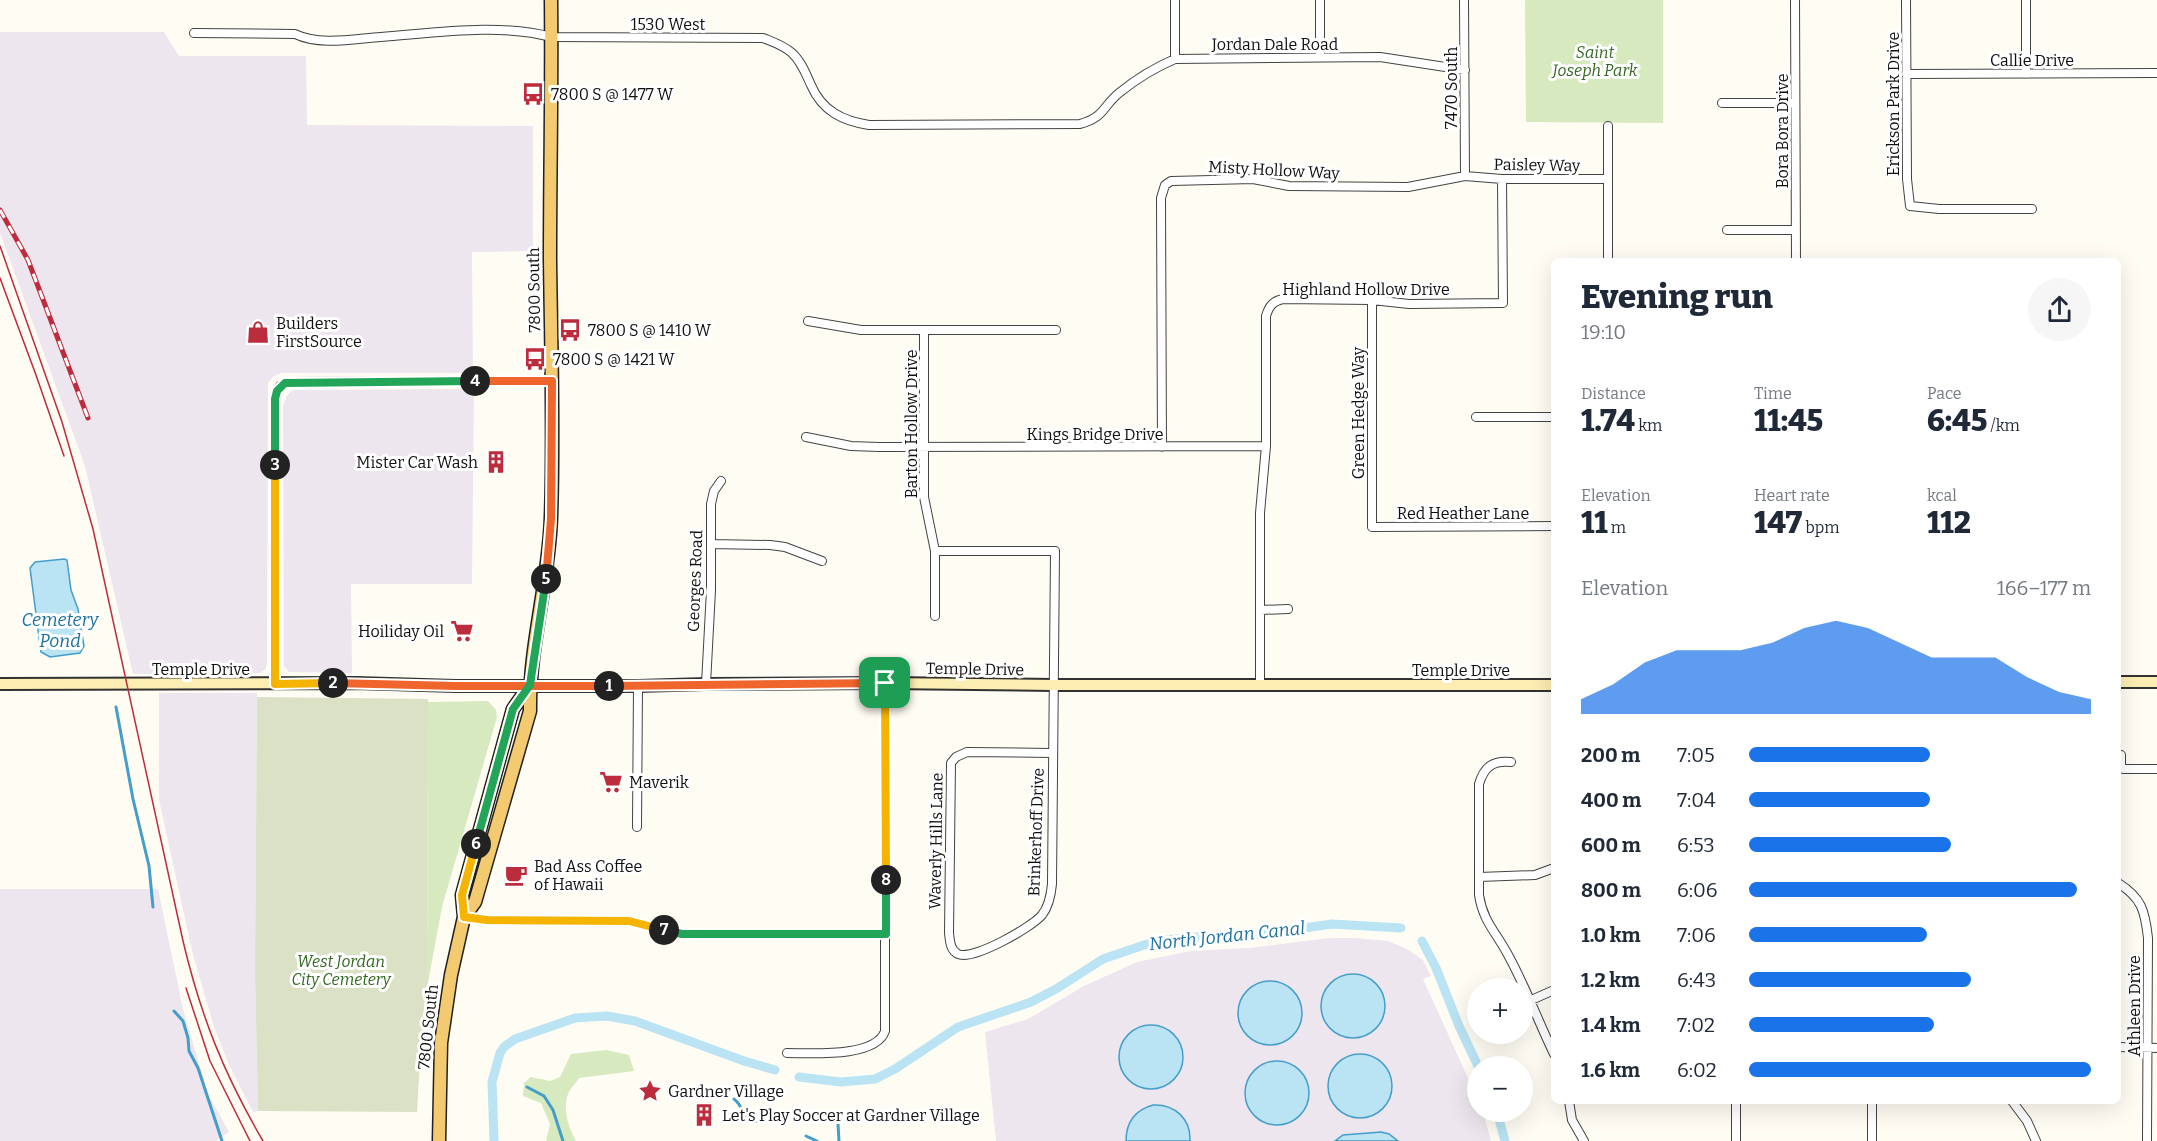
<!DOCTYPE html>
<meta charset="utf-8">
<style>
:root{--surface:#fff;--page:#f6f6f7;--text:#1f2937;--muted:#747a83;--accent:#1a73e8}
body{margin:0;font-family:Bitter,serif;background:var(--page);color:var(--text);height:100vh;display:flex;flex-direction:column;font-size:22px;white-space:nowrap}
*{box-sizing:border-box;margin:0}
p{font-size:20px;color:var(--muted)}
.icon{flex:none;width:33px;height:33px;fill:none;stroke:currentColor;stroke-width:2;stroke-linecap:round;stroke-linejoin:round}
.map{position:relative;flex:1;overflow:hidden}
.panel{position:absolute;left:1551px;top:258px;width:570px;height:846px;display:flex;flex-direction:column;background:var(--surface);border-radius:9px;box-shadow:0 6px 24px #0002}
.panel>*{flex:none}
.buttons{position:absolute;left:1467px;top:978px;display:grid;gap:12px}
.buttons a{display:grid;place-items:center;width:66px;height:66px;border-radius:50%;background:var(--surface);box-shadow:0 6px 24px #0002;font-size:30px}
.pin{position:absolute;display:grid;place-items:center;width:51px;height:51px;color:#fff;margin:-26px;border-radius:12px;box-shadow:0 3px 9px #0006}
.km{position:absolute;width:30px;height:30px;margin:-15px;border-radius:50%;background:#222;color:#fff;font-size:16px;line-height:30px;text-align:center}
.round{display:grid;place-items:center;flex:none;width:63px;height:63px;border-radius:32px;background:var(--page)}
.overview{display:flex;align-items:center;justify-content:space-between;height:102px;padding:0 30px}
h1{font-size:33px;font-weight:800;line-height:45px}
.stats{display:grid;grid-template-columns:repeat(3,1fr);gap:9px;height:102px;padding:6px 30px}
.stats div{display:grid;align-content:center}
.stats b{font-size:30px;font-weight:800}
.stats small{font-size:16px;font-weight:400}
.stats p{font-size:16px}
.chart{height:168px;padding:12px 30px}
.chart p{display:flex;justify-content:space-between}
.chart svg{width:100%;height:108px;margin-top:6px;fill:var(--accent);opacity:.7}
ul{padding:0 30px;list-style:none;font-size:20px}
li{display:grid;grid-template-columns:96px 72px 1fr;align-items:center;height:45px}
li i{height:15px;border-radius:8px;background:var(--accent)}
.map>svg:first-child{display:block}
</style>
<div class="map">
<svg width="2157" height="1141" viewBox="0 0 2157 1141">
<rect width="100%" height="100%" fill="#fffcf4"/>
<path fill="#ede6ee" d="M 0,32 L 164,32 L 179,56 L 306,56 L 307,125 L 533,126 L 533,251 L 472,252 L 473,373 L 281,373 L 274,376 L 268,383 L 267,664 L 265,670 L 260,673 L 133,674 L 85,466 L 0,233 Z
M 474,389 L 472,584 L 351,584 L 352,673 L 289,672 L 284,666 L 284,658 L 283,405 L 286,397 L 291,391 L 296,390 Z
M 159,693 L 257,693 L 255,971 L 258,1111 L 253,1112 L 229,1065 L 214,1027 L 193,955 L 159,800 Z
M 0,889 L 158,889 L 183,1009 L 208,1094 L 229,1132 L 216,1141 L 0,1141 Z
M 1329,938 L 1355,938 L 1388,941 L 1407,949 L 1423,960 L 1431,976 L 1423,979 L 1477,1098 L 1478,1112 L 1483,1112 L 1491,1141 L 996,1141 L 985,1032 L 1028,1019 L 1084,986 L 1137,962 L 1191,951 L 1249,948 Z"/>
<path fill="#d7e9be" d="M 1525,0 L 1663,0 L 1663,123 L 1526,122 Z
M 488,701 L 496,710 L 497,717 L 442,907 L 427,988 L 428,702 Z
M 606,1050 L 629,1055 L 634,1071 L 579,1078 C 576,1083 570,1089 568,1094 C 562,1110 569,1128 576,1141 L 546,1141 L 550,1124 L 541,1103 L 523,1096 L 524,1083 L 531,1077 L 550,1081 L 560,1077 L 571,1054 Z"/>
<path fill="#dae1c4" d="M 257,697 L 428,699 L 427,988 L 422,1023 L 417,1112 L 258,1111 L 255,971 Z"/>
<path fill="#bae3f4" stroke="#449ec9" stroke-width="1.5" d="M 64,559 L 67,560 L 71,590 L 78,609 L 84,646 L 80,653 L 50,657 L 41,652 L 40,645 L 30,568 L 35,562 Z
M1321 1006a32 32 0 1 1 64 0a32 32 0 1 1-64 0Z
M1238 1013a32 32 0 1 1 64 0a32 32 0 1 1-64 0Z
M1119 1057a32 32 0 1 1 64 0a32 32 0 1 1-64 0Z
M1328 1086a32 32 0 1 1 64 0a32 32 0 1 1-64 0Z
M1245 1093a32 32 0 1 1 64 0a32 32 0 1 1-64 0Z
M 1153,1105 C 1175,1104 1191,1119 1190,1141 L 1126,1141 C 1126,1123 1135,1110 1153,1105 Z
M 1381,1132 L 1389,1134 L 1398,1141 L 1335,1141 L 1343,1135 Z"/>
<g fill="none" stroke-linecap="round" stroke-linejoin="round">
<path stroke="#449ec9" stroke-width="3" d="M 116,707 L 133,799 L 149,866 L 153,907
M 174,1011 L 183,1021 L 188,1038 L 189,1051 L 198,1068 L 222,1141
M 527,1087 L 544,1096 L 553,1110 L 563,1141
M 734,1099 C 744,1106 740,1115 748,1120 C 756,1125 767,1116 778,1119
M 834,1115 L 838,1124 L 839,1141
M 806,1136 L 817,1141"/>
<path stroke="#bae3f4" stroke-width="9" d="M 1422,941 L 1436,968 L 1459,1026 L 1478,1066
M 799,1077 L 841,1082 L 875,1079 L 895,1069 L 958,1027 L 1031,1002 L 1056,989 L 1103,959 L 1144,945 L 1165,940 L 1196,937 L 1255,935 L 1332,924 L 1401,928
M 1497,1112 L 1505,1141
M 494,1141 L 492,1082 L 500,1053 L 504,1047 L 515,1039 L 575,1018 L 607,1016 L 635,1021 L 744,1061 L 775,1070"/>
<g stroke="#434343" stroke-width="10">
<path id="street" d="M 1175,0 L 1175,59
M 1464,0 L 1465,176
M 1795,0 L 1796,261
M 1906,0 L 1907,179 L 1910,206 L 1939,209 L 2032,209
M 2026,0 L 2026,74
M 194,33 L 295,34 C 320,46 353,39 381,37 C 434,33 501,23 551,37 L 763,38 C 773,42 783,45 792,53 C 801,61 806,74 811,85 C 822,111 843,121 869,125 L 1080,124 C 1105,117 1102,107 1119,93 C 1135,80 1156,67 1175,59 L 1380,57 L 1465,70
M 1320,57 L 1320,0
M 1906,74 L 2157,73
M 1722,103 L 1795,103
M 1608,126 L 1608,261
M 1727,230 L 1795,230
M 1372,300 L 1372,527 L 1554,526
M 808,321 L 861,330 L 1056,330
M 924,330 L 924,497 L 935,551 L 935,616
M 1476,417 L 1554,417
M 806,437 L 851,446 L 879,447 L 1266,446
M 1162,447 L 1161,198 L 1165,185 L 1171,181 L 1253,179 L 1289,186 L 1408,187 L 1465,176 L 1502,179 L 1608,179
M 711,544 L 770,545 L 785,547 L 822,561
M 935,551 L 1055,551 C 1055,662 1052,773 1052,884 C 1051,895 1049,906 1042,915 C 1032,927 973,961 958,954 C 950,950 950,941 949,933 L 951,763 L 956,757 L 967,752 L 1052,753
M 1260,610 L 1288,609
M 275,684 L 275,399 L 280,386 L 291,382 L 552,381
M 706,684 L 711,590 L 711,504 L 714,491 L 721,481
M 1260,685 L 1260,513 L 1266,446 L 1266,316 C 1269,306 1273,301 1283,299 L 1372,300 L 1409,304 L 1503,303 L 1502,179
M 2121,755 L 2121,767 L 2123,769 L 2157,769
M 1511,762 C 1493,760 1484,767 1479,784 L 1479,895 C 1483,921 1495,931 1507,953 C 1525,985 1538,1021 1554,1054
M 637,827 L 638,686
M 1479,877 L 1535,875 L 1554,868
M 2118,883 C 2142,898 2145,911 2148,938 L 2147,1141
M 464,917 L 487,920 L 629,921 L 682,934 L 886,934
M 1529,1001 L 1554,990
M 2118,1047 L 2157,1048
M 787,1053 C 811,1053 876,1058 885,1031 L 885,683
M 1569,1101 L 1572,1120 L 1584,1141
M 1872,1101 L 1872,1141
M 2012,1101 L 2027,1121 L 2036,1141
M 1736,1141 L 1736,1101"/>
</g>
<g stroke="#323232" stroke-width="14">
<path id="secondary" d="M 2118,682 L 2157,682
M 0,684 L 356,683 L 456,686 L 638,686 L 706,684 L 885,683 L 1054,685 L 1554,685"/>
</g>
<g stroke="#212121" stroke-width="15">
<path id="primary" d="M 464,917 L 475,902 L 530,711 C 529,646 549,582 551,517 C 554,431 551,345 550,259 C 550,172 552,86 551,0
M 439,1141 L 441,1043 L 451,975 L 464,917 L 462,895 L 513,709 L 530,685"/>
</g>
<use href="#street" stroke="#fff" stroke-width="8"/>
<use href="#secondary" stroke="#fceeb2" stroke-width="10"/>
<use href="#primary" stroke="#f3ca6f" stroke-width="12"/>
<path stroke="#bd2c3d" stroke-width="1.5" d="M 0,246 L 62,422 L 93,529 L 183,941 C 201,1017 224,1074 263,1141
M 0,278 L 36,375 L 64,456
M 186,988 L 210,1061 L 250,1141"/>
<g stroke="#bd2c3d" stroke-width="5">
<path id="rail" d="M 0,210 L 28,260 L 88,418"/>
</g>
<use href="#rail" stroke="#fff" stroke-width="3" stroke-dasharray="9" stroke-linecap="butt"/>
</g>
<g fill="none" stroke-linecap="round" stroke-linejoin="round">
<g stroke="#fff" stroke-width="12">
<path id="split-1" d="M 609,686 L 885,683"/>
</g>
<g stroke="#fff" stroke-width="12">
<path id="split-2" d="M 333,683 L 456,686 L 609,686"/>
</g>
<g stroke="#fff" stroke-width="12">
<path id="split-3" d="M 275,465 L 275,684 L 333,683"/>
</g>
<g stroke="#fff" stroke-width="12">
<path id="split-4" d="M 275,465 L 275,399 L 277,391 L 285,383 L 475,381"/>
</g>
<g stroke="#fff" stroke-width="12">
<path id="split-5" d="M 475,381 L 552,381 L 551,519 L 546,579"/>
</g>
<g stroke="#fff" stroke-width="12">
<path id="split-6" d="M 476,844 L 513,709 L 530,685 L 546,579"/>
</g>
<g stroke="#fff" stroke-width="12">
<path id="split-7" d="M 476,844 L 462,895 L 464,917 L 487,920 L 629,921 L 664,930"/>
</g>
<g stroke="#fff" stroke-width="12">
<path id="split-8" d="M 664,930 L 682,934 L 886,934 L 886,880"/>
</g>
<g stroke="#fff" stroke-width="12">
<path id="split-9" d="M 885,683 L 886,880"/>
</g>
<use href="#split-1" stroke="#f0652b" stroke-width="8"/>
<use href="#split-2" stroke="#f0652b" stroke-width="8"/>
<use href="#split-3" stroke="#f5b400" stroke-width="8"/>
<use href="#split-4" stroke="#22a559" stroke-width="8"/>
<use href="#split-5" stroke="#f0652b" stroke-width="8"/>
<use href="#split-6" stroke="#22a559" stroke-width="8"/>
<use href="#split-7" stroke="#f5b400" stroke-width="8"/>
<use href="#split-8" stroke="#22a559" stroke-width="8"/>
<use href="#split-9" stroke="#f5b400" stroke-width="8"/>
</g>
<defs>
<g id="bus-bare" transform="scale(1.8)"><path d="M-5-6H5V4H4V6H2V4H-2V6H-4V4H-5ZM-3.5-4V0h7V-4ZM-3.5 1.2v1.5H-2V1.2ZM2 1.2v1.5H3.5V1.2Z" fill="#bd2c3d" stroke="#fff" stroke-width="2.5" paint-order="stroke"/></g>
<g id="shop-bare" transform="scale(1.8)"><path d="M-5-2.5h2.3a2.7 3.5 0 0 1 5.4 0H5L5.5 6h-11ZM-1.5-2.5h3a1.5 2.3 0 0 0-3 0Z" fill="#bd2c3d" stroke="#fff" stroke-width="2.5" paint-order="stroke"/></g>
<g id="building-bare" transform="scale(1.8)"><path d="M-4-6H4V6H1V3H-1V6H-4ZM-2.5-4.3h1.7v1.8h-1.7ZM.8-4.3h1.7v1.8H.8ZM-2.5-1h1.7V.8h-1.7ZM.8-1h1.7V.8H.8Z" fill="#bd2c3d" stroke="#fff" stroke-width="2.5" paint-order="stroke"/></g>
<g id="supermarket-bare" transform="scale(1.8)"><path d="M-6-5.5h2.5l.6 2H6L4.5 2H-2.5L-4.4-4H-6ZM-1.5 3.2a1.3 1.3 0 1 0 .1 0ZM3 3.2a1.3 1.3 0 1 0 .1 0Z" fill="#bd2c3d" stroke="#fff" stroke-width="2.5" paint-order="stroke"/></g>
<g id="cafe-bare" transform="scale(1.8)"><path d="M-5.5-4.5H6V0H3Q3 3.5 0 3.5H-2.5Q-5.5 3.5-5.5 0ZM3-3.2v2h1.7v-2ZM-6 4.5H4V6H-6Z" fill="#bd2c3d" stroke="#fff" stroke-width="2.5" paint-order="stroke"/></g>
<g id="sight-bare" transform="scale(1.8)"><path d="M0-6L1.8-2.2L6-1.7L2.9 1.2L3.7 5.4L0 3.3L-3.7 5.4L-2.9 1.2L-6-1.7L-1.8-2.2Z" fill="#bd2c3d" stroke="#fff" stroke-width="2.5" paint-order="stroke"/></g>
</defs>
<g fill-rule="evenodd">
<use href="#bus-bare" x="533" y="94"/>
<use href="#bus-bare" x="570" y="330"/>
<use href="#shop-bare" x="258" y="332"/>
<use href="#bus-bare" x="535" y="359"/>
<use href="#building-bare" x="496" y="462"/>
<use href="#supermarket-bare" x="462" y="631"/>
<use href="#supermarket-bare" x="611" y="782"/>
<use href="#cafe-bare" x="516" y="875"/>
<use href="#sight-bare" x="650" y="1091"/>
<use href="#building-bare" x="704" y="1115"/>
</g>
<g text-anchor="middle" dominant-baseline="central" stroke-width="6" stroke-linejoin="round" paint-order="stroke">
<g font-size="16" fill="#101010" stroke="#fff">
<text x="668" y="24">1530 West</text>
<text x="1275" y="44">Jordan Dale Road</text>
<text x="2032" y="60">Callie Drive</text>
<text transform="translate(1451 88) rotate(-90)">7470 South</text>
<text transform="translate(1893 104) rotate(-90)">Erickson Park Drive</text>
<text transform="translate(1782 131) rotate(-90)">Bora Bora Drive</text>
<text transform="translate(1537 165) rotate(1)">Paisley Way</text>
<text transform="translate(1274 170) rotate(3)">Misty Hollow Way</text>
<text x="1366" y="289">Highland Hollow Drive</text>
<text transform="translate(534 290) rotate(-91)">7800 South</text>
<text transform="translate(1358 413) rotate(-90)">Green Hedge Way</text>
<text transform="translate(911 424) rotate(-90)">Barton Hollow Drive</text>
<text x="1095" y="434">Kings Bridge Drive</text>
<text x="1463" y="513">Red Heather Lane</text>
<text transform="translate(695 581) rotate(-88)">Georges Road</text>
<text x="201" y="669">Temple Drive</text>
<text transform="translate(975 669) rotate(1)">Temple Drive</text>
<text x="1461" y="670">Temple Drive</text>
<text transform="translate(1036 832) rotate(-88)">Brinkerhoff Drive</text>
<text transform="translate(936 841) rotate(-89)">Waverly Hills Lane</text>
<text transform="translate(2134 1006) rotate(-90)">Athleen Drive</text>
<text transform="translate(428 1027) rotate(-84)">7800 South</text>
</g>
<g font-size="16" font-style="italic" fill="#356722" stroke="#fff">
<text x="1595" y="52">Saint<tspan x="1595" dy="18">Joseph Park</tspan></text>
<text x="341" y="961">West Jordan<tspan x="341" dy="18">City Cemetery</tspan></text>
</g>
<g font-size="16" fill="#101010" stroke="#fff" text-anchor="start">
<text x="551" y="94">7800 S @ 1477 W</text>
<text x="276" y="323">Builders<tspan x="276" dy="18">FirstSource</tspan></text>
<text x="588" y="330">7800 S @ 1410 W</text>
<text x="553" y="359">7800 S @ 1421 W</text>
<text x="478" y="462" text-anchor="end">Mister Car Wash</text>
<text x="444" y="631" text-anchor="end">Hoiliday Oil</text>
<text x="629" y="782">Maverik</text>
<text x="534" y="866">Bad Ass Coffee<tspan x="534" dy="18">of Hawaii</tspan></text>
<text x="668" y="1091">Gardner Village</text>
<text x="722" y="1115">Let's Play Soccer at Gardner Village</text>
</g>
<g font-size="18" font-style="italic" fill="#1c709f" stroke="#fff">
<text x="60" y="620">Cemetery<tspan x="60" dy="21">Pond</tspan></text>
<text transform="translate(1227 936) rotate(-6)">North Jordan Canal</text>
</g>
</g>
</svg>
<div class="buttons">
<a>+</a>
<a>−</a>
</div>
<div class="pin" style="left:885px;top:683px;background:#1e9e55"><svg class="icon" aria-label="arrive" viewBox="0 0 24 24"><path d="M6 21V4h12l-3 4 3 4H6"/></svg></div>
<b class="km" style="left:609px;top:686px">1</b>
<b class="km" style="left:333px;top:683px">2</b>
<b class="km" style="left:275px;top:465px">3</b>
<b class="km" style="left:475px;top:381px">4</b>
<b class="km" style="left:546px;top:579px">5</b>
<b class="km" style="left:476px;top:844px">6</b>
<b class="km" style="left:664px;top:930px">7</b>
<b class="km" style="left:886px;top:880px">8</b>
<section class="panel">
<div class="overview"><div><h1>Evening run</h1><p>19:10</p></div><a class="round"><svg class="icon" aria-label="share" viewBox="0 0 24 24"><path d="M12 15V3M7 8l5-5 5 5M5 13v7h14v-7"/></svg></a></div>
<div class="stats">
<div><p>Distance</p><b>1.74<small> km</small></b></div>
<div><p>Time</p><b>11:45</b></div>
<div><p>Pace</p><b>6:45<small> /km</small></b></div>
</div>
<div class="stats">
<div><p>Elevation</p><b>11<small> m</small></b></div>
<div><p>Heart rate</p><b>147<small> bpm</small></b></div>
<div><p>kcal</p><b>112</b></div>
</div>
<div class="chart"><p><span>Elevation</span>166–177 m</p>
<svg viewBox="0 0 160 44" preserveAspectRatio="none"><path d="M0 44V38L10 32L20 23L30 18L40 18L50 18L60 15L70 9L80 6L90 9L100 15L110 21L120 21L130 21L140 29L150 35L160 38V44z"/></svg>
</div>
<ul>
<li><b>200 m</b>7:05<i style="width:53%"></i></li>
<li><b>400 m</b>7:04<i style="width:53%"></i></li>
<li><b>600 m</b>6:53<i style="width:59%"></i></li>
<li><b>800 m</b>6:06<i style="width:96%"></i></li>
<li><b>1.0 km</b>7:06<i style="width:52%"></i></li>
<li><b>1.2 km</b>6:43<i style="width:65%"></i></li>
<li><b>1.4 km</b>7:02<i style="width:54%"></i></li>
<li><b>1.6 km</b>6:02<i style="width:100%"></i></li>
</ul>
</section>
</div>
